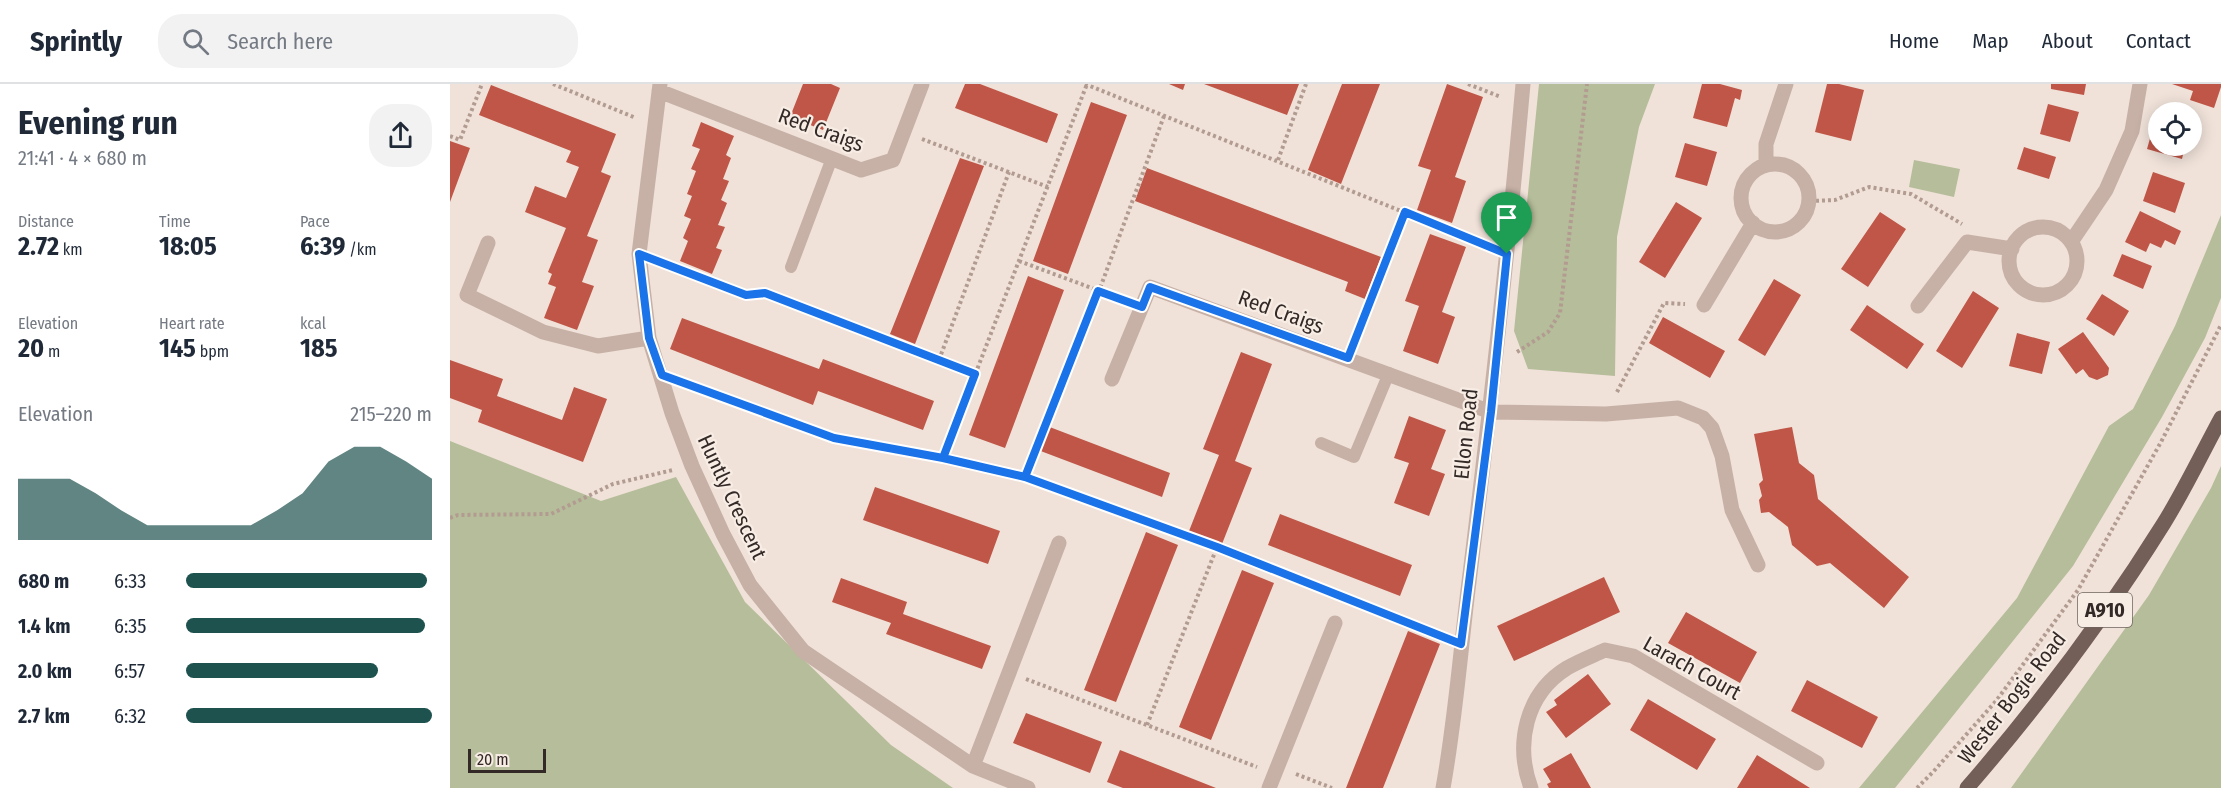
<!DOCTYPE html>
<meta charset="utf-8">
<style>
:root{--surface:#fff;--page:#f2f2f3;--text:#1f2937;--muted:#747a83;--line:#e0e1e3;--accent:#1e524f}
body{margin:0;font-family:"Fira Sans Condensed",sans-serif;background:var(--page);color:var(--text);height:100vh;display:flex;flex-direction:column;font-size:22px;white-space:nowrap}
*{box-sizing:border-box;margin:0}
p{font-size:20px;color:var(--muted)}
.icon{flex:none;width:33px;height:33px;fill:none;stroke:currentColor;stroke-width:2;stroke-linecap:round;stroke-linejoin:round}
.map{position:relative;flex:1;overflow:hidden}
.drawer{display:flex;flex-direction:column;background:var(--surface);width:450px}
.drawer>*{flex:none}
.controls{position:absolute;left:1698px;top:18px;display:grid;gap:12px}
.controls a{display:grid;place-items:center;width:54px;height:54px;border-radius:50%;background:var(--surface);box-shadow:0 3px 15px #0003;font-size:30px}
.scale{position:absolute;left:18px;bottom:15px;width:78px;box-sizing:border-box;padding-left:6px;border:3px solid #332926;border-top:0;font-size:16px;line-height:21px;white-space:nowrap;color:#332926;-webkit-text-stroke:4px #f8ede5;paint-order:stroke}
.pin{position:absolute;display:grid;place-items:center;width:51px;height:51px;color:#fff;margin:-62px -26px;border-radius:50% 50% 50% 0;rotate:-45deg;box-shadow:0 0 6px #0007}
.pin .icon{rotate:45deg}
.round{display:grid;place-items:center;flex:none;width:63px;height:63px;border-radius:24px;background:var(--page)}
.summary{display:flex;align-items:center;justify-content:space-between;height:102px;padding:0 18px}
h1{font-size:33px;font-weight:700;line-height:45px}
.figures{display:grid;grid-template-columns:repeat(3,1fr);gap:9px;height:102px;padding:6px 18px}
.figures div{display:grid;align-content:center}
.figures b{font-size:26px;font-weight:700}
.figures small{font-size:16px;font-weight:400}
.figures p{font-size:16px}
.chart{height:168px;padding:12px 18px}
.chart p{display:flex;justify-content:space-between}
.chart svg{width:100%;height:108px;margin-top:6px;fill:var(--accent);opacity:.7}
ul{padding:0 18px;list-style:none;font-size:20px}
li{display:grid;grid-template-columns:96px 72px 1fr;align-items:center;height:45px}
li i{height:15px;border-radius:8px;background:var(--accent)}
header{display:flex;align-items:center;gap:36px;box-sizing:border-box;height:84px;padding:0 30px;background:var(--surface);border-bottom:2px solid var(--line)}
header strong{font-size:28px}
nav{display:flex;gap:33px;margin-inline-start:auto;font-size:21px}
.search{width:420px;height:54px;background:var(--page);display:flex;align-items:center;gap:15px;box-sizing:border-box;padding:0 21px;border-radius:24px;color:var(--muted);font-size:22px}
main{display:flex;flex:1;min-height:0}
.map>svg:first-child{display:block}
</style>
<header>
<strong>Sprintly</strong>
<div class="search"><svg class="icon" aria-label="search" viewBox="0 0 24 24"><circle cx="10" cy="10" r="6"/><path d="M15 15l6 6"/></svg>Search here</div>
<nav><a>Home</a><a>Map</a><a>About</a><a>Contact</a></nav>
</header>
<main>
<section class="drawer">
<div class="summary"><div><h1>Evening run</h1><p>21:41 · 4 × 680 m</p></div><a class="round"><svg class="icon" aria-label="share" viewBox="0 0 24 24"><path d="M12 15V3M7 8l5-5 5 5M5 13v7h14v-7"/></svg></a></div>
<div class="figures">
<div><p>Distance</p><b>2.72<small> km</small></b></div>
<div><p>Time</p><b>18:05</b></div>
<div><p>Pace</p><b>6:39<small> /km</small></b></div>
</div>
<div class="figures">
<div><p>Elevation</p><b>20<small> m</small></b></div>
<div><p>Heart rate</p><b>145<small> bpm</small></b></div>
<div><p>kcal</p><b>185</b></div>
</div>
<div class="chart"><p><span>Elevation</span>215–220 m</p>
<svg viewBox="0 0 160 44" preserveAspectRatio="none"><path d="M0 44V19L10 19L20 19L30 25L40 32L50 38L60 38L70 38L80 38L90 38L100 32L110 25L120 12L130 6L140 6L150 12L160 19V44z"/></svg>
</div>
<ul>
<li><b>680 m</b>6:33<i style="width:98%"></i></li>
<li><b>1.4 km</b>6:35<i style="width:97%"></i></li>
<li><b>2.0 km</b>6:57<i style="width:78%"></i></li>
<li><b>2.7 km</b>6:32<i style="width:100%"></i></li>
</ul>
</section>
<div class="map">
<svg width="1771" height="704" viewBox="0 0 1771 704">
<rect width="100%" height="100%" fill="#f0e2d9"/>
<path fill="#b6bd9a" d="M 1089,0 L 1205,0 L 1189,43 L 1167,153 L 1165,292 L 1078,285 L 1064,247 Z
M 1464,76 L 1510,85 L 1504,113 L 1459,103 Z
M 1771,131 L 1771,214 L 1755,254 L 1712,333 L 1623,482 L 1445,704 L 1409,704 L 1567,514 L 1659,342 L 1683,325 L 1725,242 Z
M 0,357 L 151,417 L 226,393 L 295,518 L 441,661 L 503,704 L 0,704 Z
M 1771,382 L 1771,704 L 1561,704 L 1699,511 L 1761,404 Z"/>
<path fill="#bf5647" d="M 353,0 L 381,0 L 390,4 L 373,46 L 340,33 Z
M 515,0 L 530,0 L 608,30 L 597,59 L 505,24 Z
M 719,0 L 735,0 L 733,6 Z
M 754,0 L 849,0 L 837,31 Z
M 892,0 L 930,0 L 891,100 L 858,86 Z
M 997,0 L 1033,13 L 1005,93 L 1016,97 L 1002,139 L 967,126 L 981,86 L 968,82 Z
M 1252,0 L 1270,0 L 1292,6 L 1290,16 L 1285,14 L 1277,43 L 1243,34 Z
M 1377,0 L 1389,0 L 1414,6 L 1401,57 L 1365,48 Z
M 1601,0 L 1636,0 L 1634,11 L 1601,5 Z
M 1722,0 L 1771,0 L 1771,3 L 1764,24 L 1740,16 L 1743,7 Z
M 41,1 L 166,50 L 151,88 L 161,92 L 137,152 L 148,156 L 132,198 L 144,202 L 127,246 L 94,234 L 106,203 L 98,200 L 102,190 L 98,188 L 116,144 L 75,128 L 85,102 L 116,114 L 129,83 L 116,78 L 121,67 L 29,31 Z
M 641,18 L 677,31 L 618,190 L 583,177 Z
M 1598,20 L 1629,28 L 1620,58 L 1590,50 Z
M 1708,26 L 1708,62 L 1735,62 L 1732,75 L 1697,65 Z
M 251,38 L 284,52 L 276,71 L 281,74 L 273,95 L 279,97 L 271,116 L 277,119 L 268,141 L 275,143 L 266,164 L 272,166 L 262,190 L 230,177 L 238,157 L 233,154 L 241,135 L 234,132 L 242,112 L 237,110 L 246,87 L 241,85 L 250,65 L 242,62 Z
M 0,57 L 20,64 L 0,118 Z
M 1235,59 L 1267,68 L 1257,102 L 1225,93 Z
M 1574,63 L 1606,73 L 1599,95 L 1567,85 Z
M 510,74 L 534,82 L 465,260 L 440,250 Z
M 697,84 L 931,173 L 915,215 L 895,207 L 898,198 L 685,117 Z
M 1703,88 L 1735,99 L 1725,129 L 1693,117 Z
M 1226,118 L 1252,134 L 1215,194 L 1189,178 Z
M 1690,127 L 1731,147 L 1725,161 L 1715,156 L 1711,164 L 1700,159 L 1696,168 L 1675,158 Z
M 1430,128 L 1456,145 L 1418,203 L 1391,185 Z
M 980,150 L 1016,163 L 992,228 L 1005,233 L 988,280 L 953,267 L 969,222 L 955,217 Z
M 1672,170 L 1702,182 L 1693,205 L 1663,192 Z
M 578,192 L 614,206 L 555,364 L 519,351 Z
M 1324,195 L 1351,211 L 1315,272 L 1288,256 Z
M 1523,207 L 1549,224 L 1512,284 L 1486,267 Z
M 1652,210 L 1679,227 L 1664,252 L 1636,235 Z
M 1417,221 L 1474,260 L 1457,285 L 1400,246 Z
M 1213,233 L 1275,267 L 1260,294 L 1199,259 Z
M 232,234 L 369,285 L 373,275 L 484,317 L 473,346 L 368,307 L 363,321 L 220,265 Z
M 1633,248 L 1659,284 L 1658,291 L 1647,296 L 1639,293 L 1633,285 L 1626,290 L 1608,265 Z
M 1567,249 L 1600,258 L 1592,290 L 1559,282 Z
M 791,268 L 822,280 L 785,377 L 802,384 L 772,460 L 739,447 L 769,371 L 753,365 Z
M 0,276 L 53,295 L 47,312 L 112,336 L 124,303 L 157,315 L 133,378 L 28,338 L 32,326 L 0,314 Z
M 959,332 L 996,346 L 981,385 L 995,390 L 979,432 L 944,419 L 959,379 L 944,374 Z
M 597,342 L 720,389 L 712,413 L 588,366 Z
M 1342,343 L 1349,379 L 1364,391 L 1368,415 L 1459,493 L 1434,524 L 1380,479 L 1367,482 L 1342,461 L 1338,443 L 1319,428 L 1311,429 L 1309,416 L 1312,412 L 1309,400 L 1313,396 L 1304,350 Z
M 425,403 L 550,447 L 538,480 L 413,436 Z
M 830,430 L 962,481 L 950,512 L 818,461 Z
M 696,448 L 728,461 L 666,618 L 634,606 Z
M 792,486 L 824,499 L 761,656 L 729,643 Z
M 1154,493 L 1170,528 L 1064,577 L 1047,542 Z
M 391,494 L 457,518 L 453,530 L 541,562 L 532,585 L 436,550 L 441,539 L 382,518 Z
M 1236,528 L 1307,568 L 1290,599 L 1218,559 Z
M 958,547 L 990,560 L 933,704 L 896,704 Z
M 1138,590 L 1161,620 L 1116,654 L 1096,628 L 1107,621 L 1104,616 Z
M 1357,596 L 1428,633 L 1412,664 L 1341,627 Z
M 1198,615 L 1266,655 L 1247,686 L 1180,646 Z
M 576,629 L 652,658 L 640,689 L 563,659 Z
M 670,666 L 766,704 L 673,704 L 657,698 Z
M 1121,669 L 1141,704 L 1099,704 L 1097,700 L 1101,698 L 1093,685 Z
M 1307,671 L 1360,704 L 1287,704 Z"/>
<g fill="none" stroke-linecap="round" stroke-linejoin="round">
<path stroke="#b29b90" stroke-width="4" stroke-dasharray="3 3" stroke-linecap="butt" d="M 103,0 L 186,34
M 635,0 L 1038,162
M 1018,0 L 1051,13
M 0,52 L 10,56 L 32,0
M 472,55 L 598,103
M 828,76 L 856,0
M 1360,117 L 1385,116 L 1419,103 L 1461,110 L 1512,140
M 569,177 L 674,216
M 211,178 L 296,211 L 315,209 L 525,289
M 904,258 L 955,128
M 1067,268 L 1098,248 L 1110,229 L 1137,0
M 489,276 L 559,88
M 235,299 L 384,354 L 493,374 L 575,393 L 767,463 L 994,553
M 1167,308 L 1214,219 L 1235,220
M 493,374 L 637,0
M 575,393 L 649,207 L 714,32
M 0,434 L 8,431 L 101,430 L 163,400 L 223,386
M 576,595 L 807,683
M 697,641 L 767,463
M 846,690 L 882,704
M 1467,704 L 1483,688 L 1546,617 L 1628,506 L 1711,358 L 1771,241"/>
<path stroke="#c7b1a6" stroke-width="12" d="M 341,183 L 382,74
M 871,359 L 904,373 L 939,289"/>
<path stroke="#c7b1a6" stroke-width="15" d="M 210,0 L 189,170 L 199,254 L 222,329 L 242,382 L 273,450 L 300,501 L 353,567 L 523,682 L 578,704
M 209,7 L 411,86 L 443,76 L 472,0
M1291 114a34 34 0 1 1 68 0a34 34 0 1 1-68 0Z
M 1316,80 L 1316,60 L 1336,0
M1559 177a34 34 0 1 1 68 0a34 34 0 1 1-68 0Z
M 1621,158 L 1656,106 L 1682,47 L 1690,0
M 38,159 L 17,211 L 93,248 L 148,262 L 199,254
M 1254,221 L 1303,139
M 1468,222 L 1517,158 L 1562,165
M 662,295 L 700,203 L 1041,328 L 1156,330 L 1228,324 L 1253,334 L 1262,344 L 1272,372 L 1282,426 L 1308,481
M 523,682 L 609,459
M 819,704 L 885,539
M 993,704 C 1005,638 1010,572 1018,506 C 1039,337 1058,169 1073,0
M 1081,704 C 1065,661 1075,610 1117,584 C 1129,577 1142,572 1155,566 L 1183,572 L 1367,679"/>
<path stroke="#745e58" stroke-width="15" d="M 1517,704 C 1589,621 1656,532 1714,439 C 1735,405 1752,369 1771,334"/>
</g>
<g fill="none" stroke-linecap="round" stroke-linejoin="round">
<g stroke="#fff" stroke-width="12">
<path id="route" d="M 1057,170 L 955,128 L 898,274 L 700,203 L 692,223 L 648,207 L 575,393 L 493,374 L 384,354 L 212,291 L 199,254 L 189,170 L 296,211 L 315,209 L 525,290 L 493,374 L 575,393 L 767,463 L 1011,560 L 1041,328 L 1057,170"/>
</g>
<use href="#route" stroke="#1a73e8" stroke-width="8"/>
</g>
<g text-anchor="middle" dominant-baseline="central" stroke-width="4.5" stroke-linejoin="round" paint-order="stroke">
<rect fill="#f8ede5" stroke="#6e645f" stroke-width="1.5" x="1628" y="509" width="54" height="34" rx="4.5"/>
<g font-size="20" font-weight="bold" fill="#332926">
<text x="1655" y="526">A910</text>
</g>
<g font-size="21" fill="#332926" stroke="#f8ede5">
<text transform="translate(371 46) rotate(20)">Red Craigs</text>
<text transform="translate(831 228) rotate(20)">Red Craigs</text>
<text transform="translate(1016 350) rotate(-84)">Ellon Road</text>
<text transform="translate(282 413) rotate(65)">Huntly Crescent</text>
<text transform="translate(1242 584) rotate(29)">Larach Court</text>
<text transform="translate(1562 614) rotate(-52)">Wester Bogie Road</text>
</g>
</g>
</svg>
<div class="controls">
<a><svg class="icon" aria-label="locate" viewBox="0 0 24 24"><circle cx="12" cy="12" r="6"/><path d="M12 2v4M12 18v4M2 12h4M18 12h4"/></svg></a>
</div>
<div class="scale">20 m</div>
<div class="pin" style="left:1057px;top:170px;background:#1e9e55"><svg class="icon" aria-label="arrive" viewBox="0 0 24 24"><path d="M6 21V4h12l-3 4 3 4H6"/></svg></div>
</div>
</main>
